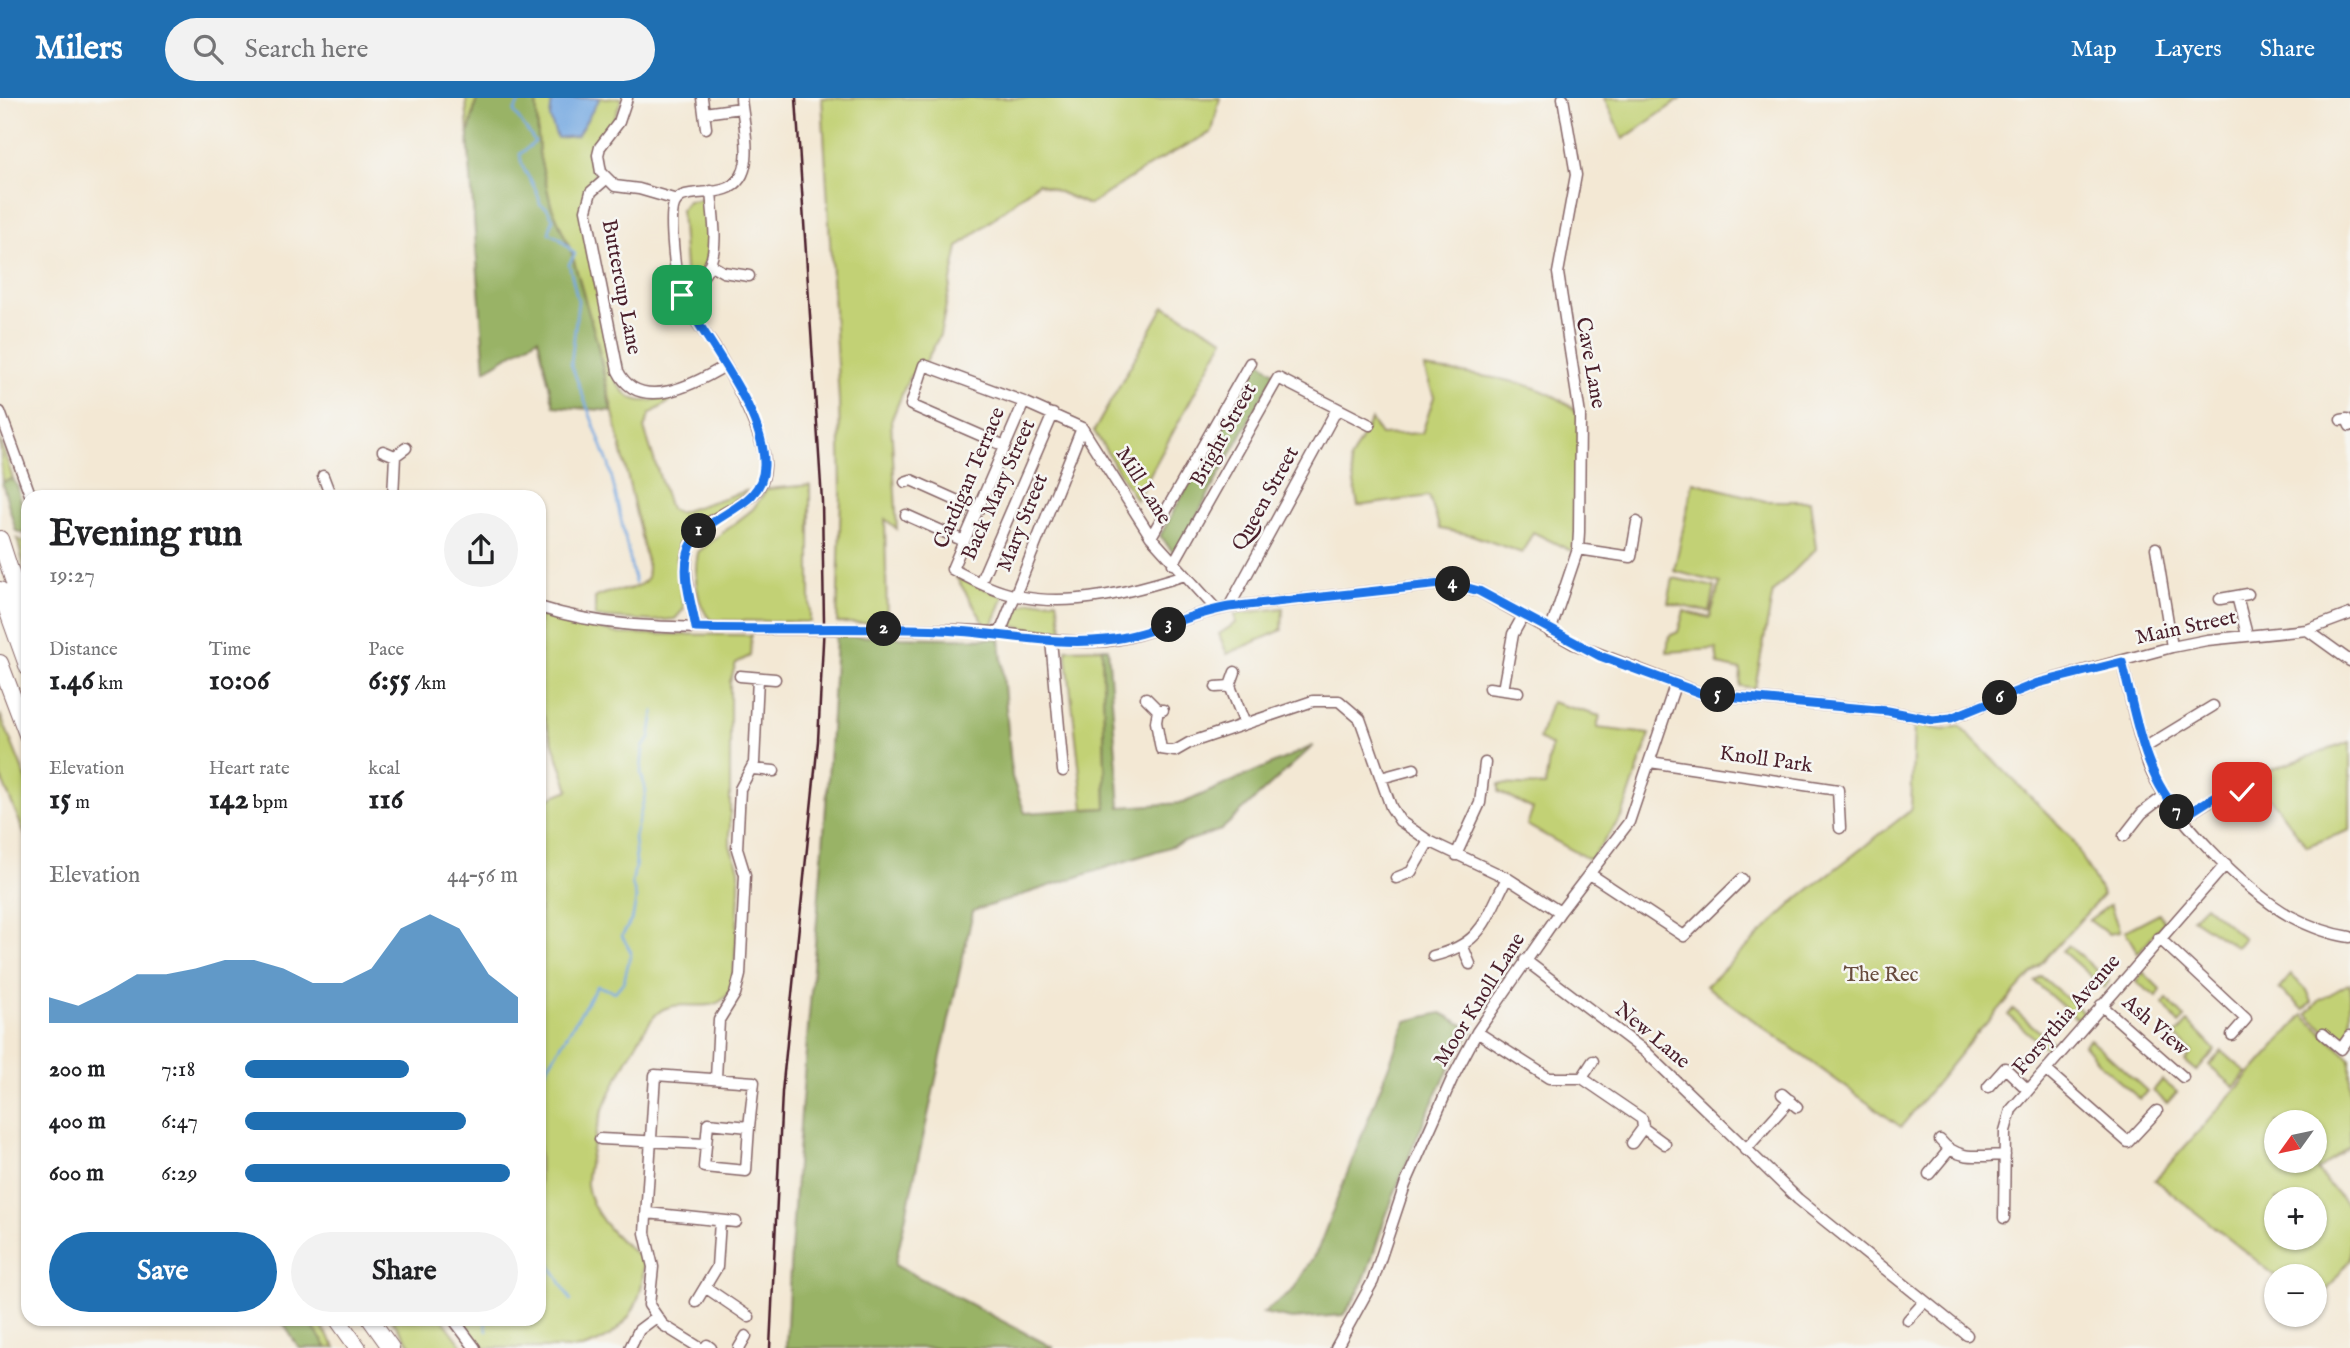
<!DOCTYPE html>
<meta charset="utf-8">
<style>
:root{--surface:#fff;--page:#f2f2f2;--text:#202124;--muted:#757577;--accent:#1f6fb2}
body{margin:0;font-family:"IM FELL English",serif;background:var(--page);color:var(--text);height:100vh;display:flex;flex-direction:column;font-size:26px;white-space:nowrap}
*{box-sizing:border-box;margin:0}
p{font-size:23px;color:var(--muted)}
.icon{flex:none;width:38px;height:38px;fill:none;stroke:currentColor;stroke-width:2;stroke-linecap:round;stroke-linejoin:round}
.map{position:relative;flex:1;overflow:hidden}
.details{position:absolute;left:21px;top:392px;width:525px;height:836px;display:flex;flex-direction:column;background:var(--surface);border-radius:21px;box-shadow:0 2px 5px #0004}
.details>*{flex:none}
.needle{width:46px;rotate:237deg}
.buttons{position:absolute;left:2264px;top:1012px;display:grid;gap:14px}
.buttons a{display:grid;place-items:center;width:63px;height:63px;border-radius:50%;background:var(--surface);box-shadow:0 2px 5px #0004;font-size:35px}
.pin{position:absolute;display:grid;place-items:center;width:60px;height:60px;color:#fff;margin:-30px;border-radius:14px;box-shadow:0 4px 10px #0006}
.km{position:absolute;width:35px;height:35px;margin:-18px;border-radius:50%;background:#222;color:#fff;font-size:19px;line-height:35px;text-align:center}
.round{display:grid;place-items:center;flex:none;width:74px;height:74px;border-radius:37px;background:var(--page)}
.headline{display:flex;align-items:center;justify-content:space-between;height:119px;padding:0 28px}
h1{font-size:38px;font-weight:700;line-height:52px}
.figures{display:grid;grid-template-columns:repeat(3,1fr);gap:10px;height:119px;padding:7px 28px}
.figures div{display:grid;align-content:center}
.figures b{font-size:30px;font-weight:700}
.figures small{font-size:19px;font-weight:400}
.figures p{font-size:19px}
.chart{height:196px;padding:14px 28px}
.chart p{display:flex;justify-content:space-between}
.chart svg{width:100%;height:126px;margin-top:7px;fill:var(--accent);opacity:.7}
.button{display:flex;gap:14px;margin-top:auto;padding:14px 28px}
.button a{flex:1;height:80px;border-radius:42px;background:var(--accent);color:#fff;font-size:28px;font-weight:700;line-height:80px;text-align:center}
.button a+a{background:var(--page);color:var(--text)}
ul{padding:0 28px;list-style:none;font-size:23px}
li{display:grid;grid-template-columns:112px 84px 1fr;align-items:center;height:52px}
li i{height:18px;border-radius:9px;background:var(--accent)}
header{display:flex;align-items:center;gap:42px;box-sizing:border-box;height:98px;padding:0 35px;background:var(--accent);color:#fff}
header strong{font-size:33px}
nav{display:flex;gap:38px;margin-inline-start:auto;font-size:24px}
.search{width:490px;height:63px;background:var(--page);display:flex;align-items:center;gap:18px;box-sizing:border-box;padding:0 24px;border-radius:38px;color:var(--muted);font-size:26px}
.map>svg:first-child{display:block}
</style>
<header>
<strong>Milers</strong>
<div class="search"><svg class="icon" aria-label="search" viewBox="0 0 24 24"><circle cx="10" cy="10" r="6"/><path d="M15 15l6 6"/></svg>Search here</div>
<nav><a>Map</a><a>Layers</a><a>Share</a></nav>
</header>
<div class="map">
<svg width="2350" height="1250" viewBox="0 0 2350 1250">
<rect width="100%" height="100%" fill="#f6f6f2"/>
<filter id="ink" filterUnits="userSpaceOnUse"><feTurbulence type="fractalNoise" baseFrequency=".0143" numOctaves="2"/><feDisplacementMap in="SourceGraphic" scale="14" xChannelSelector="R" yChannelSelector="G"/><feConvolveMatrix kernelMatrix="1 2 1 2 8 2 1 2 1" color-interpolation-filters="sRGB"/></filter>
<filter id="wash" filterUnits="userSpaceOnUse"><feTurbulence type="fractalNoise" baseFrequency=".00686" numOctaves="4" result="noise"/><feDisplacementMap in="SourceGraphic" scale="28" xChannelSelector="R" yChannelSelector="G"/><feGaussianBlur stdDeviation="1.57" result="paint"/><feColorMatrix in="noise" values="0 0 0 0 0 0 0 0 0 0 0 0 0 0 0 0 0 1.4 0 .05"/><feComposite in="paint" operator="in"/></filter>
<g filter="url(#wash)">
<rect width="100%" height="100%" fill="#f3e8d4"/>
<path fill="#c2d174" stroke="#867850" stroke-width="2" fill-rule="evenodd" d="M 466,0 L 477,0 L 468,39 Z
M 536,0 L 622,0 L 613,24 L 596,48 L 593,60 L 595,81 L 581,112 L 614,278 C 626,306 645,308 671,296 L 674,301 L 650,316 L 644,330 L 670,411 L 678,415 L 748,392 C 724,415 680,424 677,462 C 676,479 682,495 684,511 L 675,521 L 652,523 L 595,519 L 595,500 C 612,489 632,497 647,481 L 648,469 L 597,244 L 571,153 L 551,107 L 539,56 Z
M 822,0 L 1220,0 L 1212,34 L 1157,63 L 1089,107 L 1038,85 L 958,149 L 940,237 L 924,267 L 909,279 L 891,323 L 897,431 L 885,421 L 887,525 L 837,525 L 841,395 L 839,303 Z
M 1604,0 L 1682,0 L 1623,41 Z
M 708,101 C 711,129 717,170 686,185 L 681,112 L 688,103 Z
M 1164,208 L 1224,241 L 1136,402 L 1094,333 Z
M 1424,270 C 1474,278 1543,279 1580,317 L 1578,451 L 1569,452 L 1533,434 L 1522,455 L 1472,437 L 1440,431 L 1429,398 L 1358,408 L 1350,362 L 1371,322 L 1381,337 L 1422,335 L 1434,299 Z
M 0,341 L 13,381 L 2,384 Z
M 1693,384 L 1765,403 L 1810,403 L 1816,451 L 1773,494 L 1755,590 L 1740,588 L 1741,572 L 1718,567 L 1716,551 L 1667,554 L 1669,538 L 1678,534 L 1684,513 L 1710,520 L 1720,485 L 1674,473 Z
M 810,387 L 810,524 L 711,522 C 695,507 694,474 698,454 L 753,411 L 767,391 Z
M 17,440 L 28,447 L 28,483 Z
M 956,479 L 1004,498 L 993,526 L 986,528 Z
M 1673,480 L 1715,489 L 1710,514 L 1668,505 Z
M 1057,502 L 1063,535 L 1010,528 L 1015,512 L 1029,504 Z
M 1283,510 L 1282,532 L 1227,556 L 1219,536 L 1236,525 L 1235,516 Z
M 539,517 L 620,536 L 751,537 L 750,558 L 736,565 L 730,584 L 730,747 C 732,756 738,763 739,772 C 740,786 735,885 730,893 C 714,921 681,897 659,914 C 646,923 612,990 604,1009 C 598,1022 586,1073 587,1087 C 591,1117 620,1144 643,1161 C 646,1204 624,1240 581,1250 C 560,1250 507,1250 483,1250 L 461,1222 L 539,1222 L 539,704 L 569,692 L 539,605 Z
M 1102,550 L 1106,710 L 1084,711 L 1066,551 Z
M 1551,604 L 1600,618 L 1597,630 L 1650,636 L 1622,718 L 1590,762 L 1527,727 L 1533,711 L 1499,694 L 1499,686 L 1545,688 L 1551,648 L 1539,641 Z
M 0,616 L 28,685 L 28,744 L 0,677 Z
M 1914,627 L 1944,632 L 1959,628 L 2071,739 L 2103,797 L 1973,940 L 1901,1029 L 1706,888 L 1798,800 L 1911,712 Z
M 2350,644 L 2350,732 L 2307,748 L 2253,678 Z
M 2110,807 L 2120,834 L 2108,836 L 2089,822 Z
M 2205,807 L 2244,840 L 2236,849 L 2192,820 Z
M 2159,815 L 2164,824 L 2138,855 L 2125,833 Z
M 2068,847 L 2109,883 L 2104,890 L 2062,853 Z
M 2143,874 L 2161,892 L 2157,899 L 2136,884 Z
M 2291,877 L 2307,892 L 2312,904 L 2304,912 L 2279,891 Z
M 2041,878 L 2083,914 L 2077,921 L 2035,884 Z
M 2350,885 L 2350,932 L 2339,946 L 2307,916 L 2320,902 Z
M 2167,901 L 2185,920 L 2179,926 L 2163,906 Z
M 2013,911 L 2054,946 L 2049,953 L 2008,917 Z
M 2303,917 L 2350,960 L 2350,1048 L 2317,1073 L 2350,1110 L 2350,1161 L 2315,1209 L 2315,1178 L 2277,1179 L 2155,1082 ZM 2277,1024 L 2315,1024 L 2315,1062 L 2277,1062 ZM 2277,1101 L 2315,1101 L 2315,1139 L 2277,1139 Z
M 2188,924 L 2215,952 L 2197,973 L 2185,963 L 2192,954 L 2175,938 Z
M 2090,941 L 2147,993 L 2140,1001 L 2102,968 L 2084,947 Z
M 2222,953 L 2247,975 L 2234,989 L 2209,967 Z
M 2162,982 L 2177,994 L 2167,1005 L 2153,993 Z
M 308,1222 L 317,1222 L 336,1250 L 327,1250 Z
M 392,1222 L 443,1222 L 464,1250 L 413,1250 Z"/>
<path fill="#99b366" stroke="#726948" stroke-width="2" d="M 477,0 L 536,0 L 539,56 L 551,107 L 571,153 L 597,244 L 611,313 L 554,308 L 538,240 L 485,272 L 468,39 Z
M 1258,261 L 1275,275 L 1177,454 L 1173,454 L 1160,438 Z
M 13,381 L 18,390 L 28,437 L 16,433 L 2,384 Z
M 836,538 L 1000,541 L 1012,679 L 1025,715 L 1106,710 L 1102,550 L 1108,550 L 1120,709 L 1183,705 L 1313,648 L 1221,732 L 973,813 L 895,1167 L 1054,1250 L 786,1250 C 796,1012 826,776 836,538 Z
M 1441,915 L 1473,932 C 1437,984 1412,1050 1389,1110 C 1374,1147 1369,1185 1343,1217 L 1292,1221 L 1263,1215 L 1293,1192 L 1318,1151 L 1406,923 Z
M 281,1222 L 308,1222 L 327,1250 L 299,1250 Z"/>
<path fill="#75a8e1" stroke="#606486" stroke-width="2" d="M 552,0 L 600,0 L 577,38 L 557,40 L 550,20 Z"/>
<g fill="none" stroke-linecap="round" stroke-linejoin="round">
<path stroke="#75a8e1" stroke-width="2.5" d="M 521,0 L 514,14 L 535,44 L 520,56 C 521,76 538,86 540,106 L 547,110 L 553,121 L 549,135 L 559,140 L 575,156 L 569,166 L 578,203 L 571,266 L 609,367 L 635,485
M 539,983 L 597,888 L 615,894 L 624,883 L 631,854 L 622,838 L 633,819 L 636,800 L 632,785 L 636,764 L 634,740 L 646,693 L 641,675 L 643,649 L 650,641 L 654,613
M 539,1153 L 546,1159 L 571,1203
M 485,1222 L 487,1233"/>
</g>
</g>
<g filter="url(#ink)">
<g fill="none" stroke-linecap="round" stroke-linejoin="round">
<g stroke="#856566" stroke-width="13">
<path id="minor" d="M 627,0 L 619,24 L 600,49 L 598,57 L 601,74 L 615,88 L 639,91 L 677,102
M 702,0 L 706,30
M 704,15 L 741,10
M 606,81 L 591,94 L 586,112 L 618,273 C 639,316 695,286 725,268
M 711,167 L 723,174 L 749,178
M 682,197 C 725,170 714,136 711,93
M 1024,304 L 952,471 C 973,482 995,494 1018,498 C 1072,510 1134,493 1185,477
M 0,314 L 31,399
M 2341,322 L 2347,321 L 2350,328
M 1005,348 L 911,307 L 924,267 L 1024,304 L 1082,330 L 1151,439 L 1216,511
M 383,353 L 395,358 L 406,350
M 323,378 L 331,399
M 905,384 L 911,382 L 978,412
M 393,399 L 395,358
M 906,417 L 964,443
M 1151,439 L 1250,265
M 2156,450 L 2172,549
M 1578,451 L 1631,459 L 1637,424
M 1173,466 L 1278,280 L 1370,327
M 980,485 L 1053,316
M 2237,498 L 2247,537
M 2220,501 L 2248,496
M 539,509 C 608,531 670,529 742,531
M 1229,509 L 1337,311
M 696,530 C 692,504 680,471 691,446 C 710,403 785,414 760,341 C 749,309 732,278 715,250 C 703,231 685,212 679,190 C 675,174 670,126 673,110 C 674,104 677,101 682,98 C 696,93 712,96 726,91 C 759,79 743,26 741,0
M 866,531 C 911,532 956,530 1000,535 C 1035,539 1070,546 1106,543 C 1149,538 1187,516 1229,509 L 1450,485 L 1479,493 L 1574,546 L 1703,596 L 1888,613 L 1933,622 L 1951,620 L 2038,585 L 2172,549 L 2207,542 L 2307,532 L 2350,516
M 2307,532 L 2350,563
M 1550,534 L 1578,451 L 1579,434 L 1580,317 L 1558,175 L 1576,77 L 1563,0
M 1000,535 L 1082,330
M 1051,542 L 1063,673
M 2122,564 C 2131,598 2136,635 2149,668 C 2167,714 2246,794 2290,818 C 2309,828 2329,836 2350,839
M 1235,574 L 1230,588 L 1245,626
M 740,578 L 775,581
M 1216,589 L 1230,588
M 1489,590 L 1518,594
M 1503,592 L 1513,536 L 1523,518
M 1146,600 L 1158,612 L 1163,612
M 1158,612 L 1156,624 L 1161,651 L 1175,653 L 1189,645 L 1313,603 L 1339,603 L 1360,621 L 1391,709 L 1400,723 L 1429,743 L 1507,780 L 1560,814
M 2144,650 L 2213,608
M 1650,664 L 1838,692 L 1840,730
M 752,671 L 774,673
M 1381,680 L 1414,671
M 2183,719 L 2247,680
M 2124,738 L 2142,715 L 2164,698
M 1456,757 L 1480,705 L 1485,665
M 1590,776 L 1684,838 L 1742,781
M 1396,780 L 1411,774 L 1429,743
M 2159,840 L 2246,921 L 2232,937
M 1463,849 L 1470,866
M 1433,858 C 1483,846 1485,822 1507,780
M 1525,862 L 1646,954 L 1798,1101 L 1967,1237
M 2101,907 L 2183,979
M 1477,934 L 1549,980 L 1582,980 L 1642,1021 L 1643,1030 L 1665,1046
M 2323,936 L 2341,951 L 2350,938
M 2046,972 L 2128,1044 L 2157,1013
M 716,980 L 719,922 L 735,896 L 740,877 L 745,777 L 737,751 L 740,691 L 754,665 L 758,580
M 1582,980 L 1593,963
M 1988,989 L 2005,970 L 2028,992
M 1782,996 L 1797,1009
M 708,1025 L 749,1029 L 746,1073 L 704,1069 Z
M 600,1041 L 706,1046
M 1940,1042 C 1957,1063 1979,1058 2005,1057
M 1632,1045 L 1643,1030
M 1745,1052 L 1790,1002
M 1929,1076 L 1949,1052
M 647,1115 L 736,1124
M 2004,1120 L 2005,1033 L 2011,1012 L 2226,766
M 705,1189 L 749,1219
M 696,1204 L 717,1169 L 720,1123
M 454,1222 L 475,1250
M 1908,1222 L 1924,1204
M 630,1250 L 639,1232 L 655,1220
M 700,1250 L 663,1227 L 649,1207 L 653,1169 L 645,1135 L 655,977 L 754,984 L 749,1029
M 705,1250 L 707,1247 L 711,1250
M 739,1250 L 746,1238
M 1336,1250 L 1373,1183 L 1405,1087 L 1452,981 L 1477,934 L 1560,814 L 1629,724 L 1675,587"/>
</g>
<g stroke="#856566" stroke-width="18">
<path id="highway" d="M 0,441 L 28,528
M 0,492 L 28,570
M 0,565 L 28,639
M 338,1222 L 358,1250
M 371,1222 L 391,1250"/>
</g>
<use href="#minor" stroke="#fff" stroke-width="10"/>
<use href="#highway" stroke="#fff" stroke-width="16"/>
<path stroke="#4a1f2b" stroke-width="2.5" d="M 770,1250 L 782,994 L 818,643 L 824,525 L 822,403 L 796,0"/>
<g stroke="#856566" stroke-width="13" stroke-linecap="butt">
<path id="minor-bridge" d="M 742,531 L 866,531"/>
</g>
<use href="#minor-bridge" stroke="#fff" stroke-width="10"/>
</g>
</g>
<g fill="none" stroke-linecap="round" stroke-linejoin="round" filter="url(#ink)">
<g stroke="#fff" stroke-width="14">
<path id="route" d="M 682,197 C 706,244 766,314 764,368 C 763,415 698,414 688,456 C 682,479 692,507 696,530 C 778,532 860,529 941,532 C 996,534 1051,548 1106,542 C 1149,538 1187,516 1229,509 L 1450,485 L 1479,493 L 1600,558 L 1703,596 L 1888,613 L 1933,622 L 1951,620 L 2038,585 L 2122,564 C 2136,617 2143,679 2183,719 L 2236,685 L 2242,694"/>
</g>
<use href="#route" stroke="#1a73e8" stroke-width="9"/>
</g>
<g text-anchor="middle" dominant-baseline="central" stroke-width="5" stroke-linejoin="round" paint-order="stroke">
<g font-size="21" fill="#4a1f2b" stroke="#f6f6f2">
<text transform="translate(621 189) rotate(79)">Buttercup Lane</text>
<text transform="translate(1590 265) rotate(80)">Cave Lane</text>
<text transform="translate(1224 337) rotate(-61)">Bright Street</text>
<text transform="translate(970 380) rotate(-67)">Cardigan Terrace</text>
<text transform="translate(1143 388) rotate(58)">Mill Lane</text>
<text transform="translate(999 392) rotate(-66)">Back Mary Street</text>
<text transform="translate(1266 401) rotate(-61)">Queen Street</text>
<text transform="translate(1023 425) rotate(-68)">Mary Street</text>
<text transform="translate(2186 530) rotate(-12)">Main Street</text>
<text transform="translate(1766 662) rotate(8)">Knoll Park</text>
<text transform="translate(1480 902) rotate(-58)">Moor Knoll Lane</text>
<text transform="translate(2067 917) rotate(-49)">Forsythia Avenue</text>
<text transform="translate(2155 928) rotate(41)">Ash View</text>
<text transform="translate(1652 938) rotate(40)">New Lane</text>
</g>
<g font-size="21" fill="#684c3d" stroke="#f6f6f2">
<text x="1881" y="877">The Rec</text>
</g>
</g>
</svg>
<div class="buttons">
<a><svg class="needle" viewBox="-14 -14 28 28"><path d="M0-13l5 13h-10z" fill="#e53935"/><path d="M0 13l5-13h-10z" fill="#757577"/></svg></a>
<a>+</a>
<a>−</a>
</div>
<div class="pin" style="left:682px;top:197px;background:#1e9e55"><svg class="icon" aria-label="arrive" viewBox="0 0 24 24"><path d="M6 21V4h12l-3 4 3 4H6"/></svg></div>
<div class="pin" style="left:2242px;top:694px;background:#d93025"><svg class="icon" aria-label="check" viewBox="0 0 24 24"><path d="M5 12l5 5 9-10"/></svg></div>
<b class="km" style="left:699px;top:433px">1</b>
<b class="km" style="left:884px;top:531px">2</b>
<b class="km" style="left:1169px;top:527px">3</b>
<b class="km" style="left:1453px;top:486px">4</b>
<b class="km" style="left:1718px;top:597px">5</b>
<b class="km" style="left:2000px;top:600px">6</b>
<b class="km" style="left:2177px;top:714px">7</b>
<section class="details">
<div class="headline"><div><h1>Evening run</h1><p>19:27</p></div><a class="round"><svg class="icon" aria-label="share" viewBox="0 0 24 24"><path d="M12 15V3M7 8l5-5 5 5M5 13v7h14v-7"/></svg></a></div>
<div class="figures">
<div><p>Distance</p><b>1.46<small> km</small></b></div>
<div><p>Time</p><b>10:06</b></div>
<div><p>Pace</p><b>6:55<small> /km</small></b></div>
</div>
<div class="figures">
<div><p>Elevation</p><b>15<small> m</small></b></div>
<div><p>Heart rate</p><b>142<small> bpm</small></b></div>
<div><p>kcal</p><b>116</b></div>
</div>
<div class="chart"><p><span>Elevation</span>44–56 m</p>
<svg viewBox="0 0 160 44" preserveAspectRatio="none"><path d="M0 44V35L10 38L20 33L30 27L40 27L50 25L60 22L70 22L80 25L90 30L100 30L110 25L120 11L130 6L140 11L150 27L160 35V44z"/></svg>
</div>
<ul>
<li><b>200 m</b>7:18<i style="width:60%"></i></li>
<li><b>400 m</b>6:47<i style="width:81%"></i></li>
<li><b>600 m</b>6:29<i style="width:97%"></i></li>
</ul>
<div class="button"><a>Save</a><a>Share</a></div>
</section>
</div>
